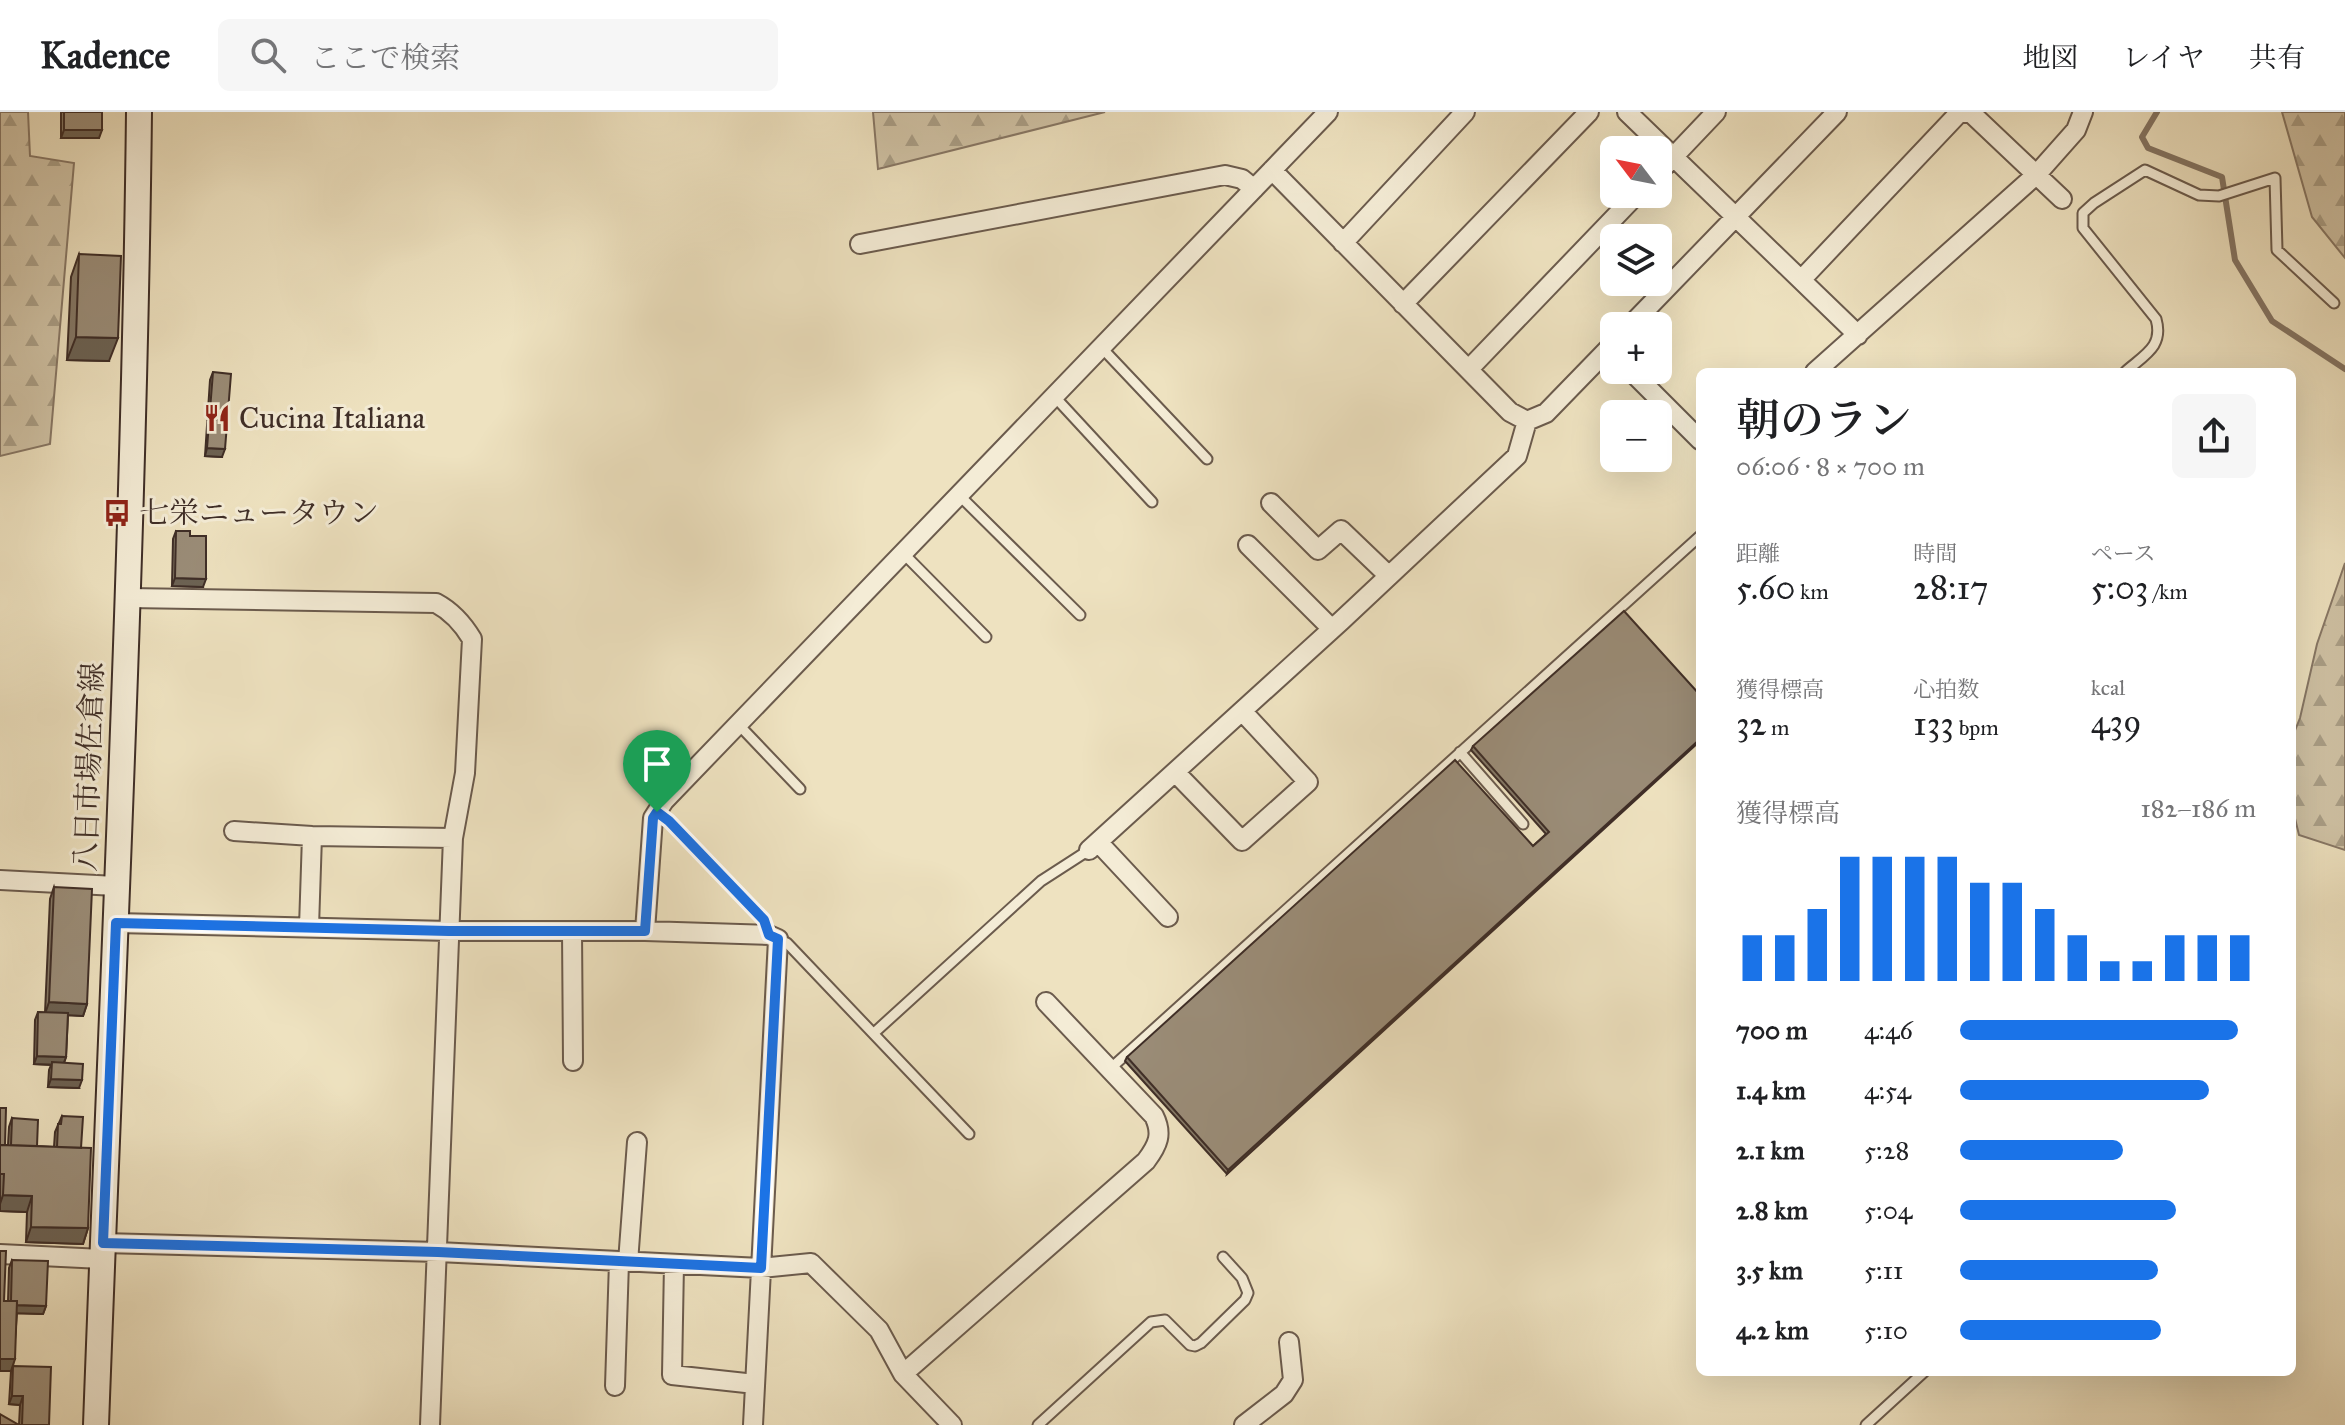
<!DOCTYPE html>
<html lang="ja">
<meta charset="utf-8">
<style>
:root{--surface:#fff;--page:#f6f6f6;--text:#202124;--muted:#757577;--line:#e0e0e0;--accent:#1a73e8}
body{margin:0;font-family:"IM FELL Great Primer","Noto Serif JP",serif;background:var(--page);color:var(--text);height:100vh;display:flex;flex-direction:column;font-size:30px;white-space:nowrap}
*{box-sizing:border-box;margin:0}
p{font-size:26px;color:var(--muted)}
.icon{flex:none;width:44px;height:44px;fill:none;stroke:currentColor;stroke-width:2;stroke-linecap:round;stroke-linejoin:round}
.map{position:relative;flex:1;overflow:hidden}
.details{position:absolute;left:1696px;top:256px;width:600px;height:1008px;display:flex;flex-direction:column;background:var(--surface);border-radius:12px;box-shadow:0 8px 32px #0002}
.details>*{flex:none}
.needle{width:52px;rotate:302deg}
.controls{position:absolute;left:1600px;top:24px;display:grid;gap:16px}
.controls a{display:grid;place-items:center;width:72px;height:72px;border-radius:12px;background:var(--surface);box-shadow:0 8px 32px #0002;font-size:40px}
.pin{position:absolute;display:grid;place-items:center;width:68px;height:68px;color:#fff;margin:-82px -34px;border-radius:50% 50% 50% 0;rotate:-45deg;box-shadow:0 0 8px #0007}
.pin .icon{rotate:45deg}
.round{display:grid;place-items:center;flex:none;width:84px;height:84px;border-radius:12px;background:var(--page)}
.overview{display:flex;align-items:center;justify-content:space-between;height:136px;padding:0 40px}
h1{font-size:44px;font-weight:600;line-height:60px}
.figures{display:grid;grid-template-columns:repeat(3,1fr);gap:12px;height:136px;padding:8px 40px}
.figures div{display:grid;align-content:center}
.figures b{font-size:34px;font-weight:600}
.figures small{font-size:22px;font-weight:400}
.figures p{font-size:22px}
.chart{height:224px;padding:16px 40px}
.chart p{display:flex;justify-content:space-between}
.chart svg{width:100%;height:144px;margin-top:8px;stroke:var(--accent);stroke-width:6}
ul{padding:0 40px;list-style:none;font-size:26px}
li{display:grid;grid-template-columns:128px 96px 1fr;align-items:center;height:60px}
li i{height:20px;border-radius:10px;background:var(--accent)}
header{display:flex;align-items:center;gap:48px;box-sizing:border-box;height:112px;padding:0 40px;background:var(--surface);border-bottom:2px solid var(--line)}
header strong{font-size:38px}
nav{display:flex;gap:44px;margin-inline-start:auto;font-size:28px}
.search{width:560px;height:72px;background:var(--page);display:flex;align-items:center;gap:20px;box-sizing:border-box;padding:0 28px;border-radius:12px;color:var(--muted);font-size:30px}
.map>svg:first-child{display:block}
</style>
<header>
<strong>Kadence</strong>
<div class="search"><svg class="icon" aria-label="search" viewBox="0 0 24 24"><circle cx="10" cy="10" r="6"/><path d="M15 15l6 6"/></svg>ここで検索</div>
<nav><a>地図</a><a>レイヤ</a><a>共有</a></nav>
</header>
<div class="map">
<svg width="2345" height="1313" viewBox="0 0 2345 1313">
<defs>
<pattern id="forest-firs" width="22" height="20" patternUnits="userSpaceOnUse" patternTransform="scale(2)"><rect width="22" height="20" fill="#d0c3a6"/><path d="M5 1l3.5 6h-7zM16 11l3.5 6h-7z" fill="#aa9f87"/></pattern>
</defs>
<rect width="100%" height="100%" fill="#eee2c0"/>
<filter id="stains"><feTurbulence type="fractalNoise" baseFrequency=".0025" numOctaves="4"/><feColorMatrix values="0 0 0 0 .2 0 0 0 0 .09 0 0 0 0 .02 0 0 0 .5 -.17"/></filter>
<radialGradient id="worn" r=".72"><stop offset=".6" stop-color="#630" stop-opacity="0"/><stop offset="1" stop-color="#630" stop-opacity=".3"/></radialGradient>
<path fill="url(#forest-firs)" stroke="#887866" stroke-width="2" d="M 0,0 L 28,0 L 30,44 L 74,51 L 50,332 L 0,344 Z
M 873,0 L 1105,0 L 878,57 Z
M 2282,0 L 2345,0 L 2345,146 L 2312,105 Z
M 2345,451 L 2345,738 L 2299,723 L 2292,694 L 2292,626 L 2300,606 L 2317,532 Z"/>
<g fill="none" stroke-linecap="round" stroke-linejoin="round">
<path stroke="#847564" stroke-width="6" d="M 2157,0 L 2142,25 L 2148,36 L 2222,65 L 2235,148 L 2272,209 L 2345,257"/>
<g stroke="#6b5b4d" stroke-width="13">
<path id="service" d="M 1101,235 L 1207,347
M 2125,260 C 2144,243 2164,235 2156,207 L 2083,116 L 2083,101 L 2094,91 L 2145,58 L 2199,83 L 2219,84 L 2275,66 L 2277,138 L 2334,191
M 1054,284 L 1152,390
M 959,383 L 1080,503
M 903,441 L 986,525
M 738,612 L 800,677
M 1460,640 L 1523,712
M 657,700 L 669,709 L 764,808 L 769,823
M 778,827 L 787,831 L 969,1022
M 874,921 L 1041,769 L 1089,738
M 1111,956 L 1700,424
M 1038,1313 L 1151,1210 L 1165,1208 L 1190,1233 L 1195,1234 L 1201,1231 L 1245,1188 L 1248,1181 L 1242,1166 L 1223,1145
M 1866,1313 L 1924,1260"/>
</g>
<g stroke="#6b5b4d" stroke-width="22">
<path id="minor" d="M 1627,0 L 1858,223
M 1272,58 L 1510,300 L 1527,309 L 1546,301 L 1614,231
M 1658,61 L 1716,0
M 1343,131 L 1465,0
M 860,132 L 1225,63 L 1242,67 L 1254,77
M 1801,168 L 1959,1 L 1971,1 L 2062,87
M 1403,192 L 1589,0
M 1630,214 L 1837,0
M 1469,257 L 1637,82
M 1630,258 L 1700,328
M 1815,260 L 2037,62 L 2076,18 L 2083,0
M 1271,391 L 1318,438 L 1341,418 L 1389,464
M 1248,433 L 1332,517
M 129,486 L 436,491 C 451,499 463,512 472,527 L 465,661 L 453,726 L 430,1313
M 1175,660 L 1242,729 L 1308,670 L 1242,599
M 234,719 L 312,724 L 453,726
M 1098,730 L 1168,805
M 1089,738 L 1341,509 L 1517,344 L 1527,309
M 0,768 L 116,774
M 116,811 L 449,819 L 645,819 L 769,823 L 778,827 L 753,1313
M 309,815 L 312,724
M 572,819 L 573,949
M 645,819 L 653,706 L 664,689 L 1328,0
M 103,1131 L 438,1140 L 761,1156 L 811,1151 L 879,1218 L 903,1262 L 952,1313
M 0,1142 L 102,1147
M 628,1150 L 637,1030
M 674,1152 L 672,1263 L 755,1272
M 903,1262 L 1146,1049 C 1158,1033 1163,1022 1154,1004 L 1046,890
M 615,1274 L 619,1150
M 1244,1313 L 1284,1282 L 1293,1268 L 1289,1230"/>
</g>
<g stroke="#3f2e27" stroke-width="28">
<path id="secondary" d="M 96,1313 C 112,875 134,438 139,0"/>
</g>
<use href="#service" stroke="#f4ecd6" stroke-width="9"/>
<use href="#minor" stroke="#f4ecd6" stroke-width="18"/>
<use href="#secondary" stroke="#f4ecd6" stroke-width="24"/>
</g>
<path fill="#847866" stroke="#3f2e27" stroke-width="2" d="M 61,0 L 102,0 L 99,26 L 61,26 Z
M 79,142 L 109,249 L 67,248 L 71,165 Z
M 213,260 L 222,345 L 205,344 L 210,268 Z
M 176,419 L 190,424 L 203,475 L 172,474 L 173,427 Z
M 1700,583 L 1227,1062 L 1125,949 L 1127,945 L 1533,734 L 1546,722 L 1471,638 L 1473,634 Z
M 54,775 L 87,892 L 83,904 L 68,903 L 66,945 L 64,951 L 79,976 L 48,975 L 49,958 L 51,953 L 34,952 L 35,908 L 38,900 L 45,901 L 50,787 Z
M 0,996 L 5,1033 L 8,1033 L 9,1015 L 12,1006 L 37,1034 L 54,1035 L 55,1020 L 62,1004 L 81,1036 L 88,1116 L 83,1132 L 26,1130 L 27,1100 L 0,1099 Z
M 0,1139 L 4,1189 L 8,1189 L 9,1156 L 12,1148 L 46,1194 L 43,1202 L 17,1201 L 13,1254 L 49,1313 L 0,1313 L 19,1313 L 20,1293 L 9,1292 L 11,1259 L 0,1259 Z"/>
<path fill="#6c6253" stroke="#3f2e27" stroke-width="2" d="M 64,18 L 102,18 L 99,26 L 61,26 Z
M 76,225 L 118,226 L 109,249 L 67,248 Z
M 207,336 L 225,337 L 222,345 L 205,344 Z
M 175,466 L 206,467 L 203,475 L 172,474 Z
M 1700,627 L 1700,629 L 1227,1062 L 1228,1058 Z
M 49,890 L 87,892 L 83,904 L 45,902 Z
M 37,944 L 66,945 L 63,953 L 34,952 Z
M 51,967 L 82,968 L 79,976 L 48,975 Z
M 3,1083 L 32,1084 L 27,1100 L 0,1099 L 0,1092 Z
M 31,1115 L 88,1116 L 83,1132 L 26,1130 Z
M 10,1193 L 46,1194 L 43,1202 L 7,1201 Z
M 0,1247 L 15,1247 L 11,1259 L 0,1259 Z
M 12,1284 L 23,1284 L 20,1293 L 9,1292 Z"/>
<path fill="#9a8c77" stroke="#3f2e27" stroke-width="2" d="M 64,0 L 102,0 L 102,18 L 64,18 Z
M 79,142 L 121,144 L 118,226 L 76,225 Z
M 213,260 L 231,262 L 225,337 L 207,336 Z
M 176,419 L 190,419 L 190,424 L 206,424 L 206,467 L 175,466 Z
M 1624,499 L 1700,583 L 1700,627 L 1228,1058 L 1127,945 L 1455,648 L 1533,734 L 1549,720 L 1473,634 Z
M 54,775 L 92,777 L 87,892 L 49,890 Z
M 38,900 L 68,901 L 66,945 L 37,944 Z
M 52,950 L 83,952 L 82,968 L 51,967 Z
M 0,996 L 6,996 L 5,1033 L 0,1033 Z
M 62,1004 L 83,1005 L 81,1036 L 57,1035 L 58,1012 L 61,1012 Z
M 12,1006 L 38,1008 L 37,1034 L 11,1033 Z
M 0,1033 L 91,1036 L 88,1116 L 31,1115 L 32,1084 L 3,1083 L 4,1062 L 0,1062 Z
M 0,1139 L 6,1139 L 4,1189 L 17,1189 L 15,1247 L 0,1247 Z
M 12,1148 L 48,1149 L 46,1194 L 17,1193 L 17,1189 L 11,1189 Z
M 13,1254 L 51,1255 L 49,1313 L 22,1313 L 23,1284 L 12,1284 Z
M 0,1302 L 19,1313 L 0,1313 Z"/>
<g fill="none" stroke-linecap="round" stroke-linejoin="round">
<g stroke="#fff" stroke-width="16">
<path id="route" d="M 657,700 L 669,709 L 764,808 L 769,823 L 778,827 L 761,1156 L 438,1140 L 103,1131 L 116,811 L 449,819 L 645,819 L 653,706 Z"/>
</g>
<use href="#route" stroke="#1a73e8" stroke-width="10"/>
</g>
<defs>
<g id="restaurant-bare" transform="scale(2.16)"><path d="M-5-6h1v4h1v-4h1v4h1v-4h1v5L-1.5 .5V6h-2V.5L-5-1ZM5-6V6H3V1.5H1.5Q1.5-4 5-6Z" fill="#8f2418" stroke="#f4ecd6" stroke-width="2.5" paint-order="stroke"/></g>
<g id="bus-bare" transform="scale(2.16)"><path d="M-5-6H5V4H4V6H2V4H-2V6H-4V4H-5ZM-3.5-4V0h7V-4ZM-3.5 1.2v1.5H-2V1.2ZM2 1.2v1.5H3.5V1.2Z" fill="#8f2418" stroke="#f4ecd6" stroke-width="2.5" paint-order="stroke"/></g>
</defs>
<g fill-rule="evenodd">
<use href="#restaurant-bare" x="217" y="306"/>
<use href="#bus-bare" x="117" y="401"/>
</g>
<g text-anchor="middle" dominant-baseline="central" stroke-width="6" stroke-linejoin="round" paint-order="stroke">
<g font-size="30" fill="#3f2e27" stroke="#f4ecd6" text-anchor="start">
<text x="239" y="306">Cucina Italiana</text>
<text x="139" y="401">七栄ニュータウン</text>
</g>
<g font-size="30" fill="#3f2e27" stroke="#f4ecd6">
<text transform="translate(89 655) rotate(-88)">八日市場佐倉線</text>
</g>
</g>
<rect width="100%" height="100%" filter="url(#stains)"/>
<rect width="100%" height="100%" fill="url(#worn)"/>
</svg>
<div class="controls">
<a><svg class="needle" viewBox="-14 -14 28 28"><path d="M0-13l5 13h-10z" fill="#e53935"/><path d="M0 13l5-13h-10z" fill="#757577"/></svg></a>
<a><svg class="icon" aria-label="layers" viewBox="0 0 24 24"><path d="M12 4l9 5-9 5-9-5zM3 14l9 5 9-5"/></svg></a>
<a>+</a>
<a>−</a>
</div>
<div class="pin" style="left:657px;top:700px;background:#1e9e55"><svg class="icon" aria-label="arrive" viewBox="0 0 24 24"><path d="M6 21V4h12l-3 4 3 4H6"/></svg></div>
<section class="details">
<div class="overview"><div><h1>朝のラン</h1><p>06:06 · 8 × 700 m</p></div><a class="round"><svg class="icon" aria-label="share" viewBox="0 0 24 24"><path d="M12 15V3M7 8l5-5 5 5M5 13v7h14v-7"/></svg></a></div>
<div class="figures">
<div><p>距離</p><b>5.60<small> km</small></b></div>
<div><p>時間</p><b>28:17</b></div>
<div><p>ペース</p><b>5:03<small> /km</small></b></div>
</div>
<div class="figures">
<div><p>獲得標高</p><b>32<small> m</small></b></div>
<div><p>心拍数</p><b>133<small> bpm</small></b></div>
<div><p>kcal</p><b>439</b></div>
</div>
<div class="chart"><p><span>獲得標高</span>182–186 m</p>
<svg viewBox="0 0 160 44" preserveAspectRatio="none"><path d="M5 44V30M15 44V30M25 44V22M35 44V6M45 44V6M55 44V6M65 44V6M75 44V14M85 44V14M95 44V22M105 44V30M115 44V38M125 44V38M135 44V30M145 44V30M155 44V30"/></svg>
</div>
<ul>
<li><b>700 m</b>4:46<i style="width:94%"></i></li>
<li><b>1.4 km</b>4:54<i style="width:84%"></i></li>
<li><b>2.1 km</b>5:28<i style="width:55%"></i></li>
<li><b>2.8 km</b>5:04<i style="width:73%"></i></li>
<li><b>3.5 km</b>5:11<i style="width:67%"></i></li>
<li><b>4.2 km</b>5:10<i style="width:68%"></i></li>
</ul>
</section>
</div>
